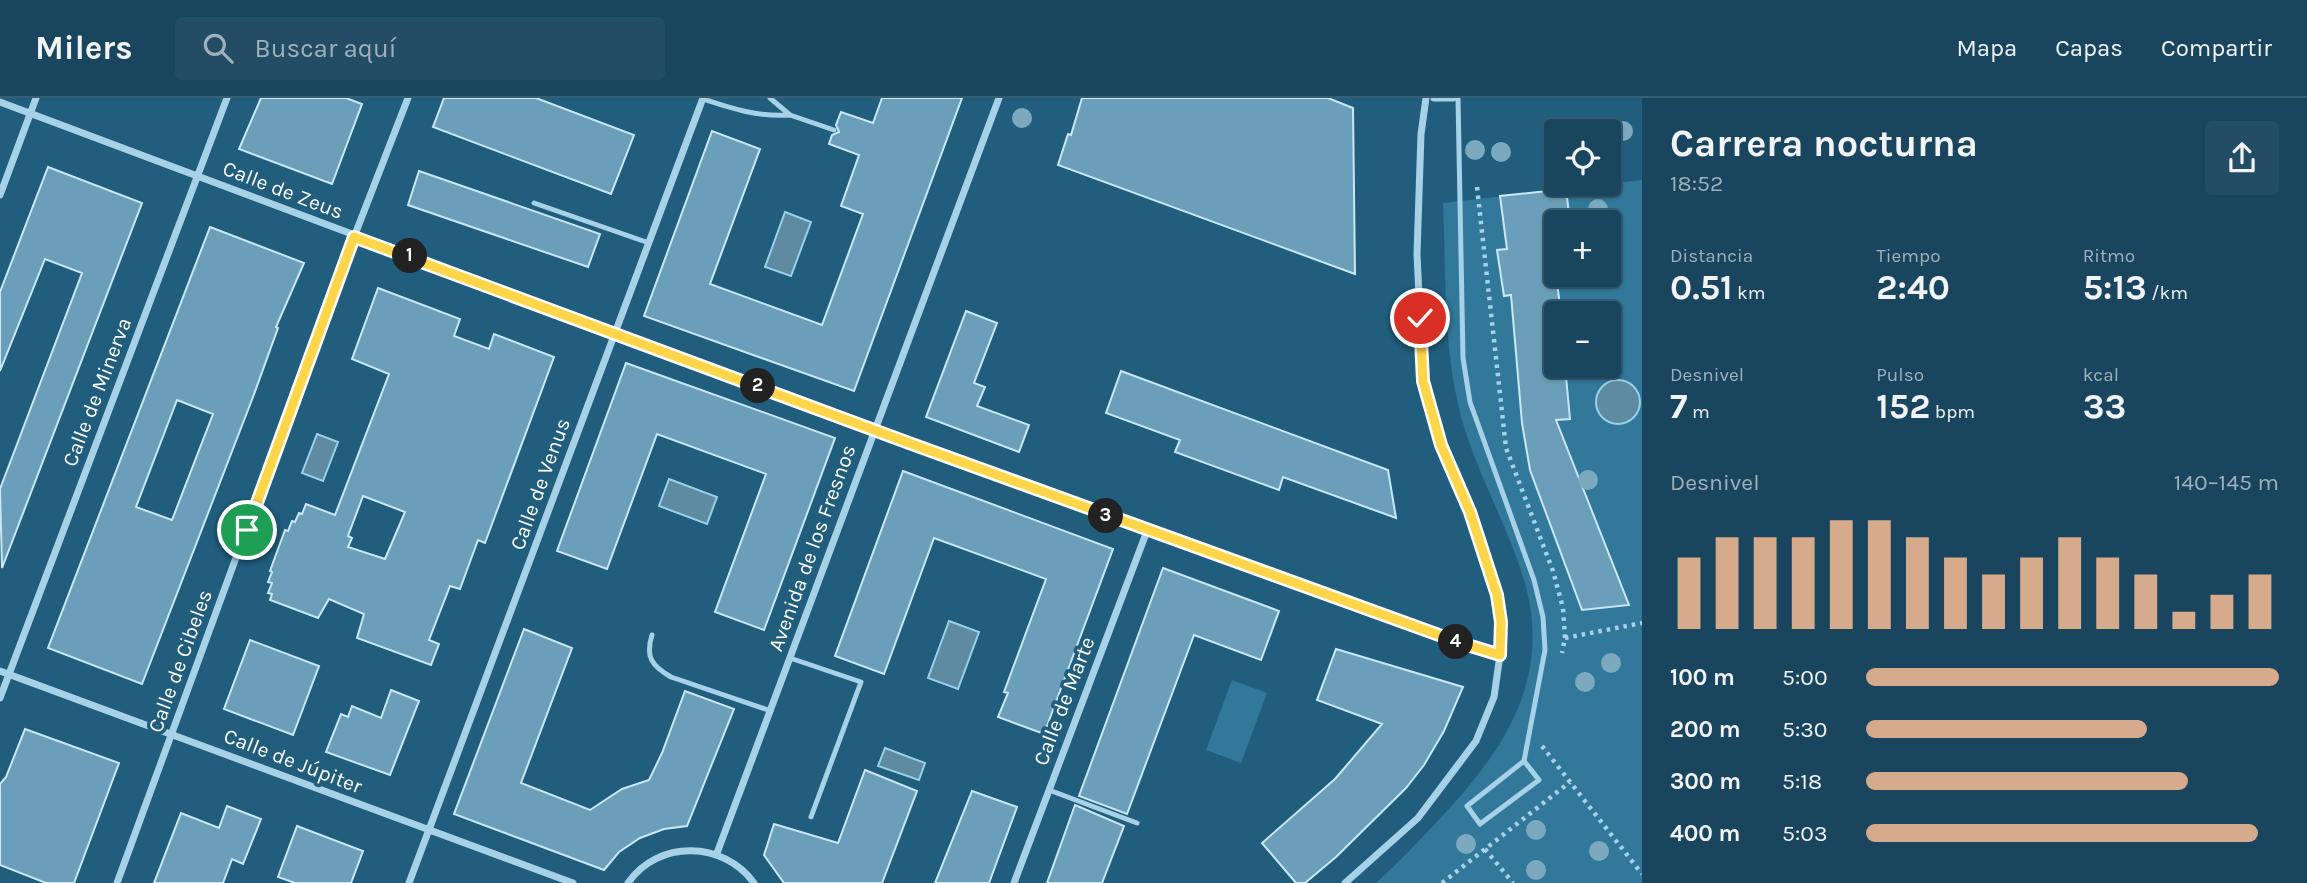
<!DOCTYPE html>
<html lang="es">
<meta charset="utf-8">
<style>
:root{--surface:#19465e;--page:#224d64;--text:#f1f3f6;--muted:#9fb1bc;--line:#375e73;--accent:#d6ab8b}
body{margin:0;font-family:Karla,sans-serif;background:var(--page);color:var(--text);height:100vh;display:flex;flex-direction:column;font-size:26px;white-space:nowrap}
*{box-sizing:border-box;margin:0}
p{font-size:23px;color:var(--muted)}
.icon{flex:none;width:38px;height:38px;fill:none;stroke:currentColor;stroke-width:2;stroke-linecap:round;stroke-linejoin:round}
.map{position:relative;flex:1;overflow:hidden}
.panel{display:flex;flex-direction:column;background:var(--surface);width:665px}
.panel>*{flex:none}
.tools{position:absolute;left:1544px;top:21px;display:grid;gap:14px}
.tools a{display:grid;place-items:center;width:77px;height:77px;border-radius:7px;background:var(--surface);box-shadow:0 2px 5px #0004,0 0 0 2px var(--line);font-size:35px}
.pin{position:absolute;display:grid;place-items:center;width:60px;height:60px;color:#fff;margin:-30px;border:4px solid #fff;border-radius:50%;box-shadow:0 2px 7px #0007}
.km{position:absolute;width:35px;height:35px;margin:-18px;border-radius:50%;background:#222;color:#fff;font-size:19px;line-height:35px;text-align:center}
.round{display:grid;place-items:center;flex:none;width:74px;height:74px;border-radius:7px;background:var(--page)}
.headline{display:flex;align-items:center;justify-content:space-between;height:119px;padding:0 28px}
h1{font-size:38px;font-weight:700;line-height:52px}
.stats{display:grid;grid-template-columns:repeat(3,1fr);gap:10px;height:119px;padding:7px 28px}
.stats div{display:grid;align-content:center}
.stats b{font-size:35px;font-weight:700}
.stats small{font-size:19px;font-weight:400}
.stats p{font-size:19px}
.chart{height:196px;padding:14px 28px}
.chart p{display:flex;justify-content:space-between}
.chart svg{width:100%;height:126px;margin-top:7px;stroke:var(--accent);stroke-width:6}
ul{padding:0 28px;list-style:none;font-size:23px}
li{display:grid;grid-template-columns:112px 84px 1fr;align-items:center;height:52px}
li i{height:18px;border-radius:9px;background:var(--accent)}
header{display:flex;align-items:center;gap:42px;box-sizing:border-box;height:98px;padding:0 35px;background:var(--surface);border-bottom:2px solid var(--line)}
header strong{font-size:33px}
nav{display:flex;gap:38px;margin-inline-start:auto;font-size:24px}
.search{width:490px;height:63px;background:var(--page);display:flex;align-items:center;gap:18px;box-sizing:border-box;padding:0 24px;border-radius:7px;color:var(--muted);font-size:26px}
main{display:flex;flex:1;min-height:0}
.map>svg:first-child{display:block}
</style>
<header>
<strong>Milers</strong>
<div class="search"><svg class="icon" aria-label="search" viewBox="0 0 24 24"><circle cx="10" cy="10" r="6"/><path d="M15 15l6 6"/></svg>Buscar aquí</div>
<nav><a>Mapa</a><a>Capas</a><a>Compartir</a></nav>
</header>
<main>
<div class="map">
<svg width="1642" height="785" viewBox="0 0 1642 785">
<rect width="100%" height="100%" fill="#215e7e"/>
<path fill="#31789a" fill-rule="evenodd" d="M 1642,82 L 1642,785 L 1376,785 C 1396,767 1414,748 1432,729 C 1499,659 1553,587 1525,485 C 1507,424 1472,368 1458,306 C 1443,241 1446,171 1443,105 ZM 1556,124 L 1608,124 L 1608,177 L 1556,177 ZM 1556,215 L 1608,215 L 1608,268 L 1556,268 Z
M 1232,582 L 1267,595 L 1241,665 L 1206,652 Z"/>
<path fill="#5f8ba2" stroke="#9acfe8" stroke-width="2" d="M 785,114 L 811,124 L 791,178 L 765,169 Z
M1596 304a22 22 0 1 1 44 0a22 22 0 1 1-44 0Z
M 317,336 L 338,344 L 323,383 L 302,375 Z
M 669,381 L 717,399 L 707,426 L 659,408 Z
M 949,523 L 979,534 L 958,591 L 928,580 Z
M 885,650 L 925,665 L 919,682 L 878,668 Z"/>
<path fill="#6b9eb8" stroke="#c9e7f5" stroke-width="2" fill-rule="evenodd" d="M 261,0 L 346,0 L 362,6 L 332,86 L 239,51 Z
M 444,0 L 536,0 L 634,37 L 611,96 L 433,29 Z
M 882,0 L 962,0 L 854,293 L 644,218 L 712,33 L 760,51 L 710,186 L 822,227 L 863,116 L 841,108 L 859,57 L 829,46 L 832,37 L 839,34 L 836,27 L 841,14 L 873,25 Z
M 1082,0 L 1328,0 L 1353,10 L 1355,176 L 1058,67 L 1068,36 L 1071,37 Z
M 48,69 L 142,105 L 2,470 L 0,391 L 82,175 L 45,161 L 0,273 L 0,194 Z
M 419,73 L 600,136 L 588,169 L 408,107 Z
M 1566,91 L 1569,116 L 1563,117 L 1564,124 L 1556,124 L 1556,177 L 1561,215 L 1556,215 L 1556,268 L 1565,268 L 1570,321 L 1556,322 L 1629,507 L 1582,512 L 1530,372 L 1522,325 L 1511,197 L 1504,198 L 1497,152 L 1507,151 L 1500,98 Z
M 210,129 L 304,165 L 276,229 L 278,230 L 253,299 L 142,586 L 48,550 ZM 177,302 L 213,316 L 172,422 L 136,409 Z
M 378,190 L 460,221 L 454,238 L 489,251 L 494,236 L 554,259 L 485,445 L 478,442 L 460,491 L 450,488 L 429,542 L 439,546 L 431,567 L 357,540 L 364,516 L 329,501 L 318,520 L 270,502 L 272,496 L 268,495 L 272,485 L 268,484 L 272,474 L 270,473 L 285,432 L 288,433 L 292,423 L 295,424 L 299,415 L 302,416 L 306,406 L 335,417 L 389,276 L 352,261 ZM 363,398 L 405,414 L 385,461 L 348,449 L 352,440 L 348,438 Z
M 966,213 L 997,225 L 974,285 L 985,289 L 977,308 L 1029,327 L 1019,354 L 926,319 Z
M 626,265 L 835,340 L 764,532 L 715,514 L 766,376 L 657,336 L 607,471 L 557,453 Z
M 1121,273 L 1388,372 L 1396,420 L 1283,379 L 1279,392 L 1175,354 L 1180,342 L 1106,315 Z
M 903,373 L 1113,451 L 1044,636 L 998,619 L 1008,595 L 1004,594 L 1046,481 L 934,440 L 884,576 L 835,558 Z
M 1163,470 L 1279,513 L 1261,562 L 1194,537 L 1127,716 L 1079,698 Z
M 524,531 L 572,550 L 521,685 L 590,712 L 622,691 L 649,682 L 662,655 L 685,593 L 734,611 L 687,728 L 664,731 L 640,740 L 619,754 L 604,772 L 454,716 Z
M 250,542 L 319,568 L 293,637 L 224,611 Z
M 1336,551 L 1463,589 L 1444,633 L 1424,667 L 1406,690 L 1336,759 L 1305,785 L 1296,785 L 1262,745 L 1335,681 L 1382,626 L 1317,602 Z
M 391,592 L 419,603 L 390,677 L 326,654 L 341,616 L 348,619 L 352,608 L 381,620 Z
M 25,631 L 119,665 L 74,785 L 46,785 L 0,767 L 0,686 L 6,679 Z
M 865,672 L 917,693 L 882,785 L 784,785 L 764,757 L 774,726 L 838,745 Z
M 972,693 L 1017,709 L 989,785 L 935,785 Z
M 1075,707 L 1124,728 L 1102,785 L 1047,785 Z
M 227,708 L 261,721 L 243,766 L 232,761 L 223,785 L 154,785 L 181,715 L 219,730 Z
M 297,728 L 363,753 L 351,785 L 295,785 L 278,779 Z"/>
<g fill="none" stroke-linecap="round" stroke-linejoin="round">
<path stroke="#a6d1e7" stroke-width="4.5" stroke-dasharray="3.5 5" stroke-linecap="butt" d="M 1477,89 L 1506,350 L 1553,473 L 1563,510 L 1565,540 L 1562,555
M 1565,540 L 1642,525
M 1542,648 L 1642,776
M 1485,751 L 1513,785
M 1442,785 L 1570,684"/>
<path stroke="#a6d1e7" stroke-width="5" d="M 770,0 L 790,17 L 834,32
M 1458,0 L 1463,260 L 1470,304 L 1534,482 L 1543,519 L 1545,552 L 1524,663 L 1467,708 L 1480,726 L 1539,682 L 1524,663
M 703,1 C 733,11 758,19 790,17
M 534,105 L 649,145
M 652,537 C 645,559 652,568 671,579 L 771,613
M 790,560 L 861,584 L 811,719
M 1049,692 L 1137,725"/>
<path stroke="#a6d1e7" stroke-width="7" d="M 1434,0 L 1453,0
M 0,4 L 909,345 L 1460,545 L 1500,557
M 0,97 L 36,0
M 0,573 L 573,785
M 0,600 L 227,0
M 717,755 L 999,0
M 117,785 L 342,170 L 408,0
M 409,785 L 703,0
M 628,785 C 658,741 724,743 754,785
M 1014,785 L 1147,433
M 1345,785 L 1418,720 L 1476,643 L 1494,599 L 1500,557 L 1501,524 L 1497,497 L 1470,414 L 1441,347 L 1423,283 L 1417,156 L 1421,36 L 1426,0"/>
</g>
<g fill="#7da9bf">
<circle cx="1022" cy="20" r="10"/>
<circle cx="1623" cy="33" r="10"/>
<circle cx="1475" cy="52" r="10"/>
<circle cx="1501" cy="54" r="10"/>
<circle cx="1598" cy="111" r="10"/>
<circle cx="1588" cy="382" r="10"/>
<circle cx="1611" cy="565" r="10"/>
<circle cx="1585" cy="584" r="10"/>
<circle cx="1536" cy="732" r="10"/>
<circle cx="1466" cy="746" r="10"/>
<circle cx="1599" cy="753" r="10"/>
<circle cx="1536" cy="772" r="10"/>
</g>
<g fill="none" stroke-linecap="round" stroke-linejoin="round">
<g stroke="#fff" stroke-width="14">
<path id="route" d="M 247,432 L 354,139 L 909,345 L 1461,545 L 1500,557 L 1501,524 L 1497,497 L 1470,414 L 1441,347 L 1423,283 L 1420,220"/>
</g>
<use href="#route" stroke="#ffd54a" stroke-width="9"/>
</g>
<g text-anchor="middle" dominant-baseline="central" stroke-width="7" stroke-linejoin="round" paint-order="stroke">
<g font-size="21" fill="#fff" stroke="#215e7e">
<text transform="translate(283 92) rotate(21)">Calle de Zeus</text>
<text transform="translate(97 294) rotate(-69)">Calle de Minerva</text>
<text transform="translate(540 386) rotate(-70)">Calle de Venus</text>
<text transform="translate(812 450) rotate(-70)">Avenida de los Fresnos</text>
<text transform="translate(180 563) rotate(-70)">Calle de Cibeles</text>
<text transform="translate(1064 603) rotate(-69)">Calle de Marte</text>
<text transform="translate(293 663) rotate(21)">Calle de Júpiter</text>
</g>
</g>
</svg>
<div class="tools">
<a><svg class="icon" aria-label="locate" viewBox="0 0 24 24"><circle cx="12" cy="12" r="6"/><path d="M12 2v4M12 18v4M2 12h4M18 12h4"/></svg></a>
<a>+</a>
<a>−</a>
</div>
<div class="pin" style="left:247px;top:432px;background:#1e9e55"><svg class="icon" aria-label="arrive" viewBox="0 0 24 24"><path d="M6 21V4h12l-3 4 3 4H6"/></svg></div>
<div class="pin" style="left:1420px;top:220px;background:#d93025"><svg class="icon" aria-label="check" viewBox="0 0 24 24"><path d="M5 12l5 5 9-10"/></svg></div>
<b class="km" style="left:410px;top:158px">1</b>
<b class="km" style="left:758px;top:288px">2</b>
<b class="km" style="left:1106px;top:418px">3</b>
<b class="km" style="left:1456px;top:544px">4</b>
</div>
<section class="panel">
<div class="headline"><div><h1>Carrera nocturna</h1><p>18:52</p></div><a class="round"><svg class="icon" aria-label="share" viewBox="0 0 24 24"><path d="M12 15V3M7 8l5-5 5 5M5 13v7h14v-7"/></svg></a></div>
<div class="stats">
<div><p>Distancia</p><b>0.51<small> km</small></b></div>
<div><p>Tiempo</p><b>2:40</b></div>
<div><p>Ritmo</p><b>5:13<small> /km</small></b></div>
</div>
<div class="stats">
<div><p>Desnivel</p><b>7<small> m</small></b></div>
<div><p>Pulso</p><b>152<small> bpm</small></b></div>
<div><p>kcal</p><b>33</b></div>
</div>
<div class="chart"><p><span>Desnivel</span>140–145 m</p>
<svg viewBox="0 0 160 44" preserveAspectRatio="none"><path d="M5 44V19M15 44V12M25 44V12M35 44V12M45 44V6M55 44V6M65 44V12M75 44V19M85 44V25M95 44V19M105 44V12M115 44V19M125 44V25M135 44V38M145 44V32M155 44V25"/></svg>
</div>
<ul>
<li><b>100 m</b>5:00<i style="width:100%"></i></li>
<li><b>200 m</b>5:30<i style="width:68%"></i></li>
<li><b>300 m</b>5:18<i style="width:78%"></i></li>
<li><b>400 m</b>5:03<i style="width:95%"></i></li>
</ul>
</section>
</main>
